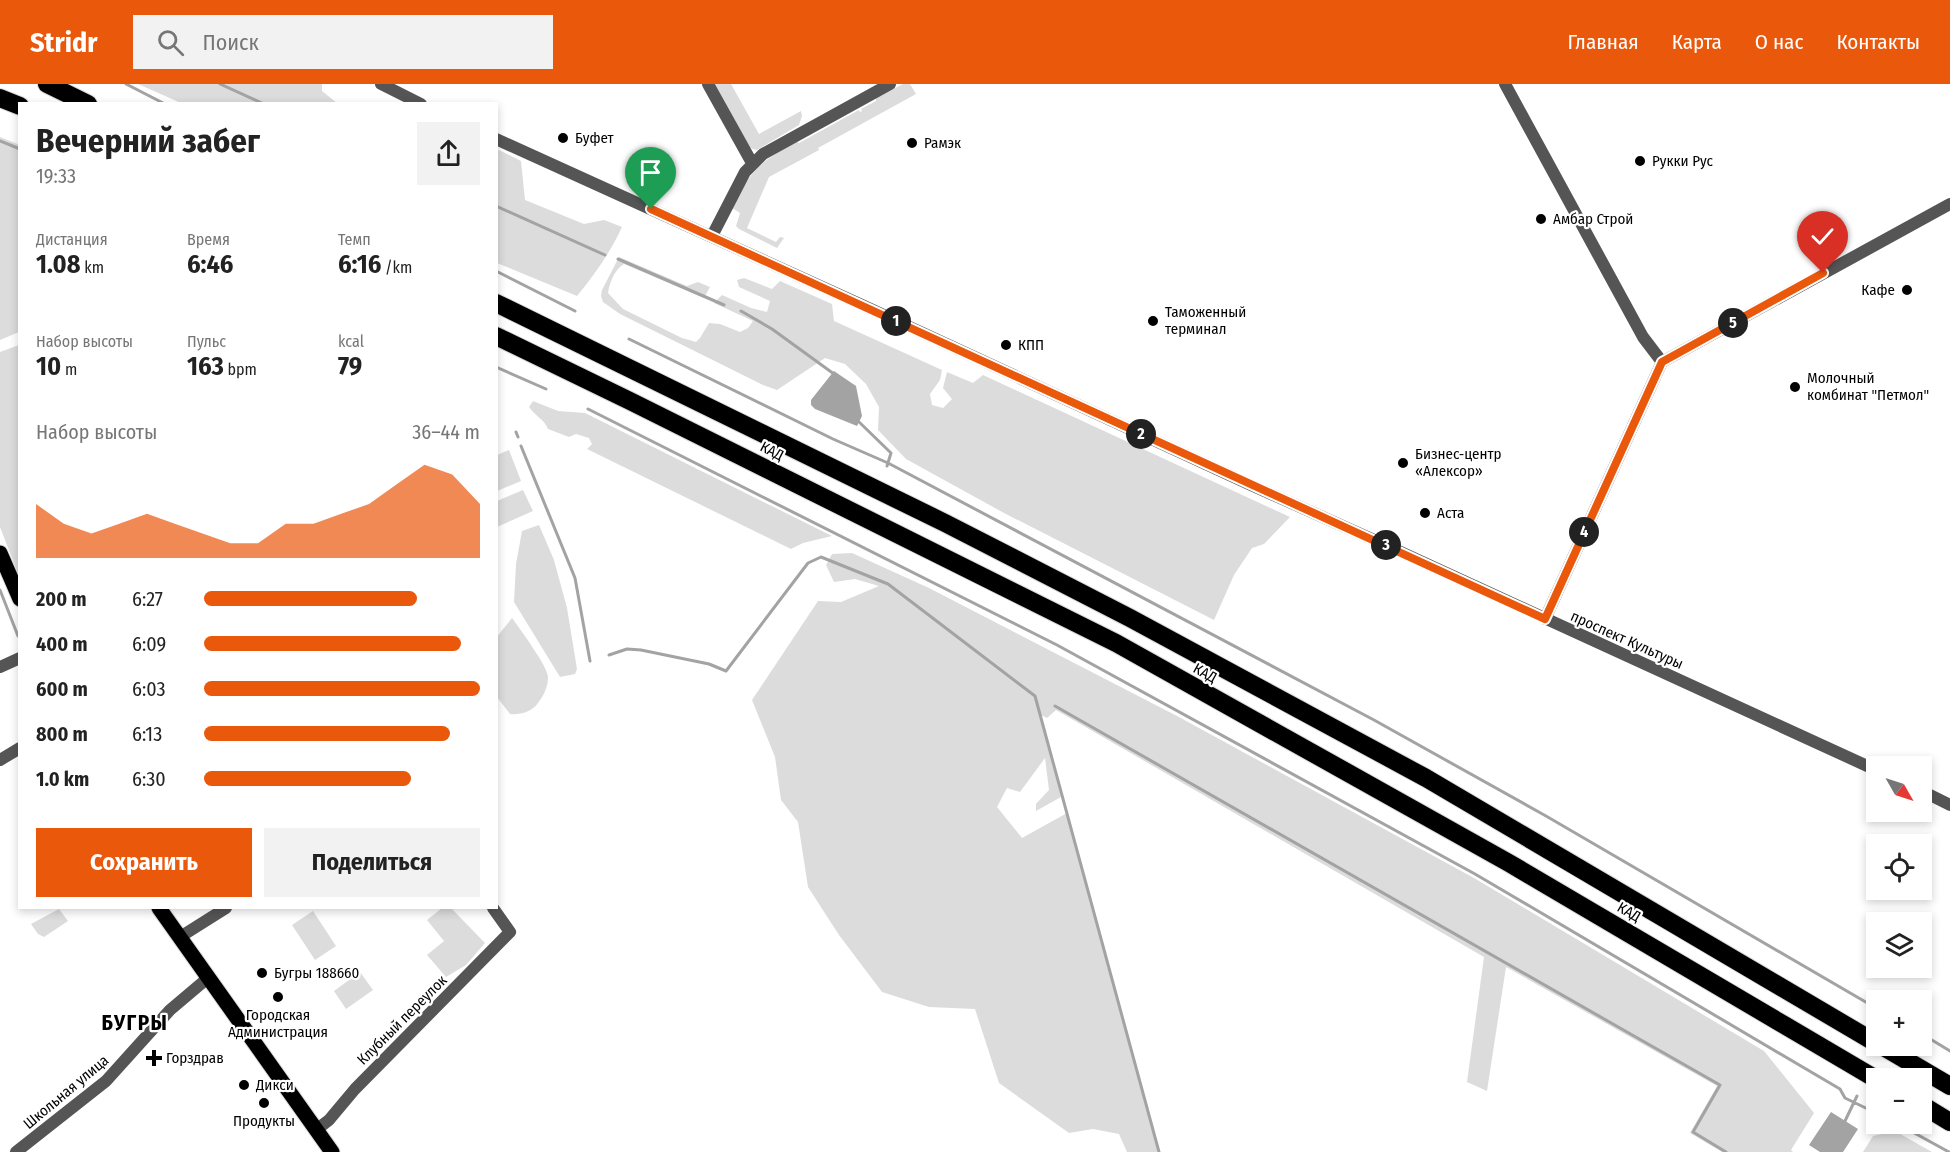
<!DOCTYPE html>
<html lang="ru">
<meta charset="utf-8">
<style>
:root{--surface:#fff;--page:#f2f2f2;--text:#222;--muted:#767676;--accent:#ea580c}
body{margin:0;font-family:"Fira Sans Condensed",sans-serif;background:var(--page);color:var(--text);height:100vh;display:flex;flex-direction:column;font-size:22px;white-space:nowrap}
*{box-sizing:border-box;margin:0}
p{font-size:20px;color:var(--muted)}
.icon{flex:none;width:33px;height:33px;fill:none;stroke:currentColor;stroke-width:2;stroke-linecap:round;stroke-linejoin:round}
.map{position:relative;flex:1;overflow:hidden}
.drawer{position:absolute;left:18px;top:18px;width:480px;height:807px;display:flex;flex-direction:column;background:var(--surface);border-radius:0px;box-shadow:0 3px 9px #0003}
.drawer>*{flex:none}
.needle{width:39px;rotate:129deg}
.fabs{position:absolute;left:1866px;top:672px;display:grid;gap:12px}
.fabs a{display:grid;place-items:center;width:66px;height:66px;border-radius:0px;background:var(--surface);box-shadow:0 3px 9px #0003;font-size:30px}
.pin{position:absolute;display:grid;place-items:center;width:51px;height:51px;color:#fff;margin:-62px -26px;border-radius:50% 50% 50% 0;rotate:-45deg;box-shadow:0 0 6px #0007}
.pin .icon{rotate:45deg}
.km{position:absolute;width:30px;height:30px;margin:-15px;border-radius:50%;background:#222;color:#fff;font-size:16px;line-height:30px;text-align:center}
.round{display:grid;place-items:center;flex:none;width:63px;height:63px;border-radius:0px;background:var(--page)}
.summary{display:flex;align-items:center;justify-content:space-between;height:102px;padding:0 18px}
h1{font-size:33px;font-weight:700;line-height:45px}
.figures{display:grid;grid-template-columns:repeat(3,1fr);gap:9px;height:102px;padding:6px 18px}
.figures div{display:grid;align-content:center}
.figures b{font-size:26px;font-weight:700}
.figures small{font-size:16px;font-weight:400}
.figures p{font-size:16px}
.chart{height:168px;padding:12px 18px}
.chart p{display:flex;justify-content:space-between}
.chart svg{width:100%;height:108px;margin-top:6px;fill:var(--accent);opacity:.7}
.cta{display:flex;gap:12px;margin-top:auto;padding:12px 18px}
.cta a{flex:1;height:69px;border-radius:0px;background:var(--accent);color:#fff;font-size:24px;font-weight:700;line-height:69px;text-align:center}
.cta a+a{background:var(--page);color:var(--text)}
ul{padding:0 18px;list-style:none;font-size:20px}
li{display:grid;grid-template-columns:96px 72px 1fr;align-items:center;height:45px}
li i{height:15px;border-radius:8px;background:var(--accent)}
header{display:flex;align-items:center;gap:36px;box-sizing:border-box;height:84px;padding:0 30px;background:var(--accent);color:#fff}
header strong{font-size:28px}
nav{display:flex;gap:33px;margin-inline-start:auto;font-size:21px}
.search{width:420px;height:54px;background:var(--page);display:flex;align-items:center;gap:15px;box-sizing:border-box;padding:0 21px;border-radius:0px;color:var(--muted);font-size:22px}
.map>svg:first-child{display:block}
</style>
<header>
<strong>Stridr</strong>
<div class="search"><svg class="icon" aria-label="search" viewBox="0 0 24 24"><circle cx="10" cy="10" r="6"/><path d="M15 15l6 6"/></svg>Поиск</div>
<nav><a>Главная</a><a>Карта</a><a>О нас</a><a>Контакты</a></nav>
</header>
<div class="map">
<svg width="1950" height="1068" viewBox="0 0 1950 1068">
<rect width="100%" height="100%" fill="#fff"/>
<path fill="#dcdcdc" d="M 138,0 L 322,0 L 322,7 L 337,19 L 181,19 Z
M 713,0 L 731,0 L 759,50 L 801,27 L 802,32 L 799,41 L 757,66 L 750,64 Z
M 903,0 L 910,0 L 916,10 L 818,64 L 819,66 L 769,93 L 747,144 L 776,158 L 780,153 L 784,154 L 777,164 L 739,145 L 736,142 L 740,129 L 732,124 C 752,84 759,79 797,57 L 799,59 L 859,26 L 860,28 L 862,27 L 861,25 L 876,17 L 876,14 Z
M 0,53 L 20,61 L 19,248 L 0,256 Z
M 497,65 L 521,77 L 525,116 L 584,140 L 604,136 L 622,143 C 610,169 595,190 577,212 L 497,179 Z
M 619,173 L 687,202 L 698,198 L 710,203 L 704,214 L 624,180 C 614,186 610,198 608,209 L 623,225 L 682,254 L 696,258 L 700,254 L 709,239 L 720,240 L 740,248 L 748,244 L 753,237 L 714,219 L 722,211 L 751,224 L 767,228 L 770,217 L 739,203 L 737,196 L 744,194 L 772,205 L 780,197 L 832,220 L 834,237 L 942,286 L 940,296 L 930,310 L 932,321 L 943,324 L 952,315 L 943,304 L 947,288 L 973,299 L 983,291 L 1290,433 L 1264,460 L 1252,464 L 1234,491 L 1214,536 L 1004,429 L 906,375 L 878,346 L 879,323 L 866,300 L 845,280 L 825,274 L 777,306 L 763,301 L 620,230 L 603,218 L 601,212 L 602,206 Z
M 19,261 L 20,261 L 19,492 L 0,443 L 0,268 Z
M 533,317 L 558,327 L 585,329 L 832,452 L 803,459 L 791,465 L 587,365 L 592,360 L 589,354 L 576,350 L 569,353 L 548,345 C 544,335 535,332 529,323 Z
M 509,366 L 521,397 L 497,407 L 497,371 Z
M 523,406 L 533,427 L 497,443 L 497,417 Z
M 539,441 L 554,476 L 567,524 L 577,585 L 575,590 L 560,593 L 514,518 L 516,480 L 522,447 Z
M 852,469 L 929,504 L 1177,632 L 1474,794 L 1764,967 L 1814,1029 L 1791,1066 L 1793,1068 L 1722,1068 L 1690,1049 L 1717,1002 L 1506,883 L 1487,1007 L 1467,998 L 1484,873 L 1056,626 L 1047,634 L 1039,630 L 1061,713 L 1036,727 L 1036,720 L 1049,706 L 1045,674 L 1020,708 L 1007,704 L 997,723 L 1022,754 L 1067,729 L 1158,1068 L 1127,1068 L 1119,1050 L 1093,1045 L 1069,1049 L 999,999 L 975,925 L 929,923 L 882,908 L 839,851 L 808,803 L 798,738 L 781,716 L 775,673 L 752,616 L 818,517 L 841,518 L 879,502 L 855,495 L 834,498 L 826,481 L 832,470 Z
M 512,534 C 520,545 548,583 548,593 C 548,603 544,611 538,619 C 532,628 520,631 510,630 L 497,613 L 496,554 Z
M 442,824 L 451,824 L 485,859 L 466,881 L 446,893 L 427,871 L 444,857 L 427,836 Z
M 59,825 L 68,837 L 44,853 L 38,850 L 31,840 Z
M 313,827 L 336,862 L 315,876 L 292,841 Z
M 360,888 L 373,906 L 346,925 L 334,907 Z
M 1895,1047 L 1932,1068 L 1863,1068 L 1873,1052 Z"/>
<path fill="#a3a3a3" d="M 834,287 L 856,302 L 862,332 L 857,342 L 815,325 L 811,321 L 811,316 Z
M 1831,1028 L 1858,1045 L 1843,1068 L 1820,1068 L 1809,1061 Z"/>
<g fill="none" stroke-linecap="round" stroke-linejoin="round">
<path stroke="#a3a3a3" stroke-width="3" d="M 126,0 L 165,20
M 220,0 L 264,20
M 0,57 L 20,65
M 496,122 L 605,171
M 618,175 L 724,221
M 496,187 L 575,227
M 741,227 L 772,245 L 834,290
M 629,255 L 833,355 L 888,379 L 1374,636 L 1546,732 L 1876,924
M 496,283 L 546,305
M 588,325 L 1057,561 L 1475,790 L 1840,1005 L 1845,1014 L 1876,1029
M 857,336 L 891,369 L 887,382
M 516,348 L 518,353
M 521,362 L 575,494 L 590,577
M 0,506 L 18,552
M 609,571 L 627,565 L 641,566 L 709,580 L 726,587 L 808,479 L 821,473 L 888,500 L 1035,612 L 1159,1068
M 1055,622 L 1720,1001 L 1693,1048 L 1726,1068
M 1922,950 L 1950,967
M 1845,1037 L 1857,1012
M 1898,1040 L 1949,1068"/>
<g stroke="#dbdbdb" stroke-width="17">
<path id="major" d="M 0,469 L 20,515
M 159,824 L 332,1068"/>
</g>
<g stroke="#dbdbdb" stroke-width="20">
<path id="highway" d="M 47,0 L 88,20
M 0,14 L 20,22
M 496,219 L 945,439 L 1130,534 L 1426,694 L 1876,959
M 496,252 L 630,317 L 1116,559 L 1509,779 L 1876,995
M 1882,962 L 1950,1002
M 1922,1021 L 1950,1038"/>
</g>
<path stroke="#555" stroke-width="12" d="M 381,0 L 421,20
M 708,0 L 752,79
M 1505,0 L 1643,253 L 1662,278
M 496,55 L 864,222 L 1249,400 L 1394,465 L 1876,686
M 712,152 L 745,88 L 763,70 L 890,0
M 1545,535 L 1662,278 L 1950,120
M 0,583 L 20,574
M 0,676 L 20,664
M 1922,707 L 1950,721
M 180,853 L 226,824
M 316,1046 L 329,1036 L 355,1005 L 510,848 L 493,824
M 16,1068 L 106,997 L 170,926 L 209,893"/>
<use href="#major" stroke="#000" stroke-width="15"/>
<use href="#highway" stroke="#000" stroke-width="18"/>
</g>
<g fill="none" stroke-linecap="round" stroke-linejoin="round">
<g stroke="#fff" stroke-width="12">
<path id="route" d="M 651,125 L 1545,535 L 1662,278 L 1823,189"/>
</g>
<use href="#route" stroke="#ea580c" stroke-width="8"/>
</g>
<g fill="#000" stroke="#fff" stroke-width="2">
<circle cx="563" cy="54" r="6"/>
<circle cx="912" cy="59" r="6"/>
<circle cx="1640" cy="77" r="6"/>
<circle cx="1541" cy="135" r="6"/>
<circle cx="1907" cy="206" r="6"/>
<circle cx="1153" cy="237" r="6"/>
<circle cx="1006" cy="261" r="6"/>
<circle cx="1795" cy="303" r="6"/>
<circle cx="1403" cy="379" r="6"/>
<circle cx="1425" cy="429" r="6"/>
<circle cx="262" cy="889" r="6"/>
<circle cx="278" cy="913" r="6"/>
<path d="M151 965h6v6h6v6h-6v6h-6v-6h-6v-6h6z"/>
<circle cx="244" cy="1001" r="6"/>
<circle cx="264" cy="1019" r="6"/>
</g>
<g text-anchor="middle" dominant-baseline="central" stroke-width="4.5" stroke-linejoin="round" paint-order="stroke">
<g font-size="15" fill="#000" stroke="#fff" text-anchor="start">
<text x="575" y="54">Буфет</text>
<text x="924" y="59">Рамэк</text>
<text x="1652" y="77">Рукки Рус</text>
<text x="1553" y="135">Амбар Строй</text>
<text x="1895" y="206" text-anchor="end">Кафе</text>
<text x="1165" y="228">Таможенный<tspan x="1165" dy="17">терминал</tspan></text>
<text x="1018" y="261">КПП</text>
<text x="1807" y="294">Молочный<tspan x="1807" dy="17">комбинат "Петмол"</tspan></text>
<text x="1415" y="370">Бизнес-центр<tspan x="1415" dy="17">«Алексор»</tspan></text>
<text x="1437" y="429">Аста</text>
<text x="274" y="889">Бугры 188660</text>
<text x="278" y="931" text-anchor="middle">Городская<tspan x="278" dy="17">Администрация</tspan></text>
<text x="166" y="974">Горздрав</text>
<text x="256" y="1001">Дикси</text>
<text x="264" y="1037" text-anchor="middle">Продукты</text>
</g>
<g font-size="15" fill="#000" stroke="#fff">
<text transform="translate(772 367) rotate(27)">КАД</text>
<text transform="translate(1627 556) rotate(24)">проспект Культуры</text>
<text transform="translate(1205 589) rotate(29)">КАД</text>
<text transform="translate(1629 828) rotate(30)">КАД</text>
<text transform="translate(402 936) rotate(-45)">Клубный переулок</text>
<text transform="translate(66 1008) rotate(-40)">Школьная улица</text>
</g>
<g font-size="21" font-weight="bold" letter-spacing="1.5" fill="#000" stroke="#fff">
<text x="135" y="939">БУГРЫ</text>
</g>
</g>
</svg>
<div class="fabs">
<a><svg class="needle" viewBox="-14 -14 28 28"><path d="M0-13l5 13h-10z" fill="#e53935"/><path d="M0 13l5-13h-10z" fill="#767676"/></svg></a>
<a><svg class="icon" aria-label="locate" viewBox="0 0 24 24"><circle cx="12" cy="12" r="6"/><path d="M12 2v4M12 18v4M2 12h4M18 12h4"/></svg></a>
<a><svg class="icon" aria-label="layers" viewBox="0 0 24 24"><path d="M12 4l9 5-9 5-9-5zM3 14l9 5 9-5"/></svg></a>
<a>+</a>
<a>−</a>
</div>
<div class="pin" style="left:651px;top:125px;background:#1e9e55"><svg class="icon" aria-label="arrive" viewBox="0 0 24 24"><path d="M6 21V4h12l-3 4 3 4H6"/></svg></div>
<div class="pin" style="left:1823px;top:189px;background:#d93025"><svg class="icon" aria-label="check" viewBox="0 0 24 24"><path d="M5 12l5 5 9-10"/></svg></div>
<b class="km" style="left:896px;top:237px">1</b>
<b class="km" style="left:1141px;top:350px">2</b>
<b class="km" style="left:1386px;top:461px">3</b>
<b class="km" style="left:1584px;top:448px">4</b>
<b class="km" style="left:1733px;top:239px">5</b>
<section class="drawer">
<div class="summary"><div><h1>Вечерний забег</h1><p>19:33</p></div><a class="round"><svg class="icon" aria-label="share" viewBox="0 0 24 24"><path d="M12 15V3M7 8l5-5 5 5M5 13v7h14v-7"/></svg></a></div>
<div class="figures">
<div><p>Дистанция</p><b>1.08<small> km</small></b></div>
<div><p>Время</p><b>6:46</b></div>
<div><p>Темп</p><b>6:16<small> /km</small></b></div>
</div>
<div class="figures">
<div><p>Набор высоты</p><b>10<small> m</small></b></div>
<div><p>Пульс</p><b>163<small> bpm</small></b></div>
<div><p>kcal</p><b>79</b></div>
</div>
<div class="chart"><p><span>Набор высоты</span>36–44 m</p>
<svg viewBox="0 0 160 44" preserveAspectRatio="none"><path d="M0 44V22L10 30L20 34L30 30L40 26L50 30L60 34L70 38L80 38L90 30L100 30L110 26L120 22L130 14L140 6L150 10L160 22V44z"/></svg>
</div>
<ul>
<li><b>200 m</b>6:27<i style="width:77%"></i></li>
<li><b>400 m</b>6:09<i style="width:93%"></i></li>
<li><b>600 m</b>6:03<i style="width:100%"></i></li>
<li><b>800 m</b>6:13<i style="width:89%"></i></li>
<li><b>1.0 km</b>6:30<i style="width:75%"></i></li>
</ul>
<div class="cta"><a>Сохранить</a><a>Поделиться</a></div>
</section>
</div>
